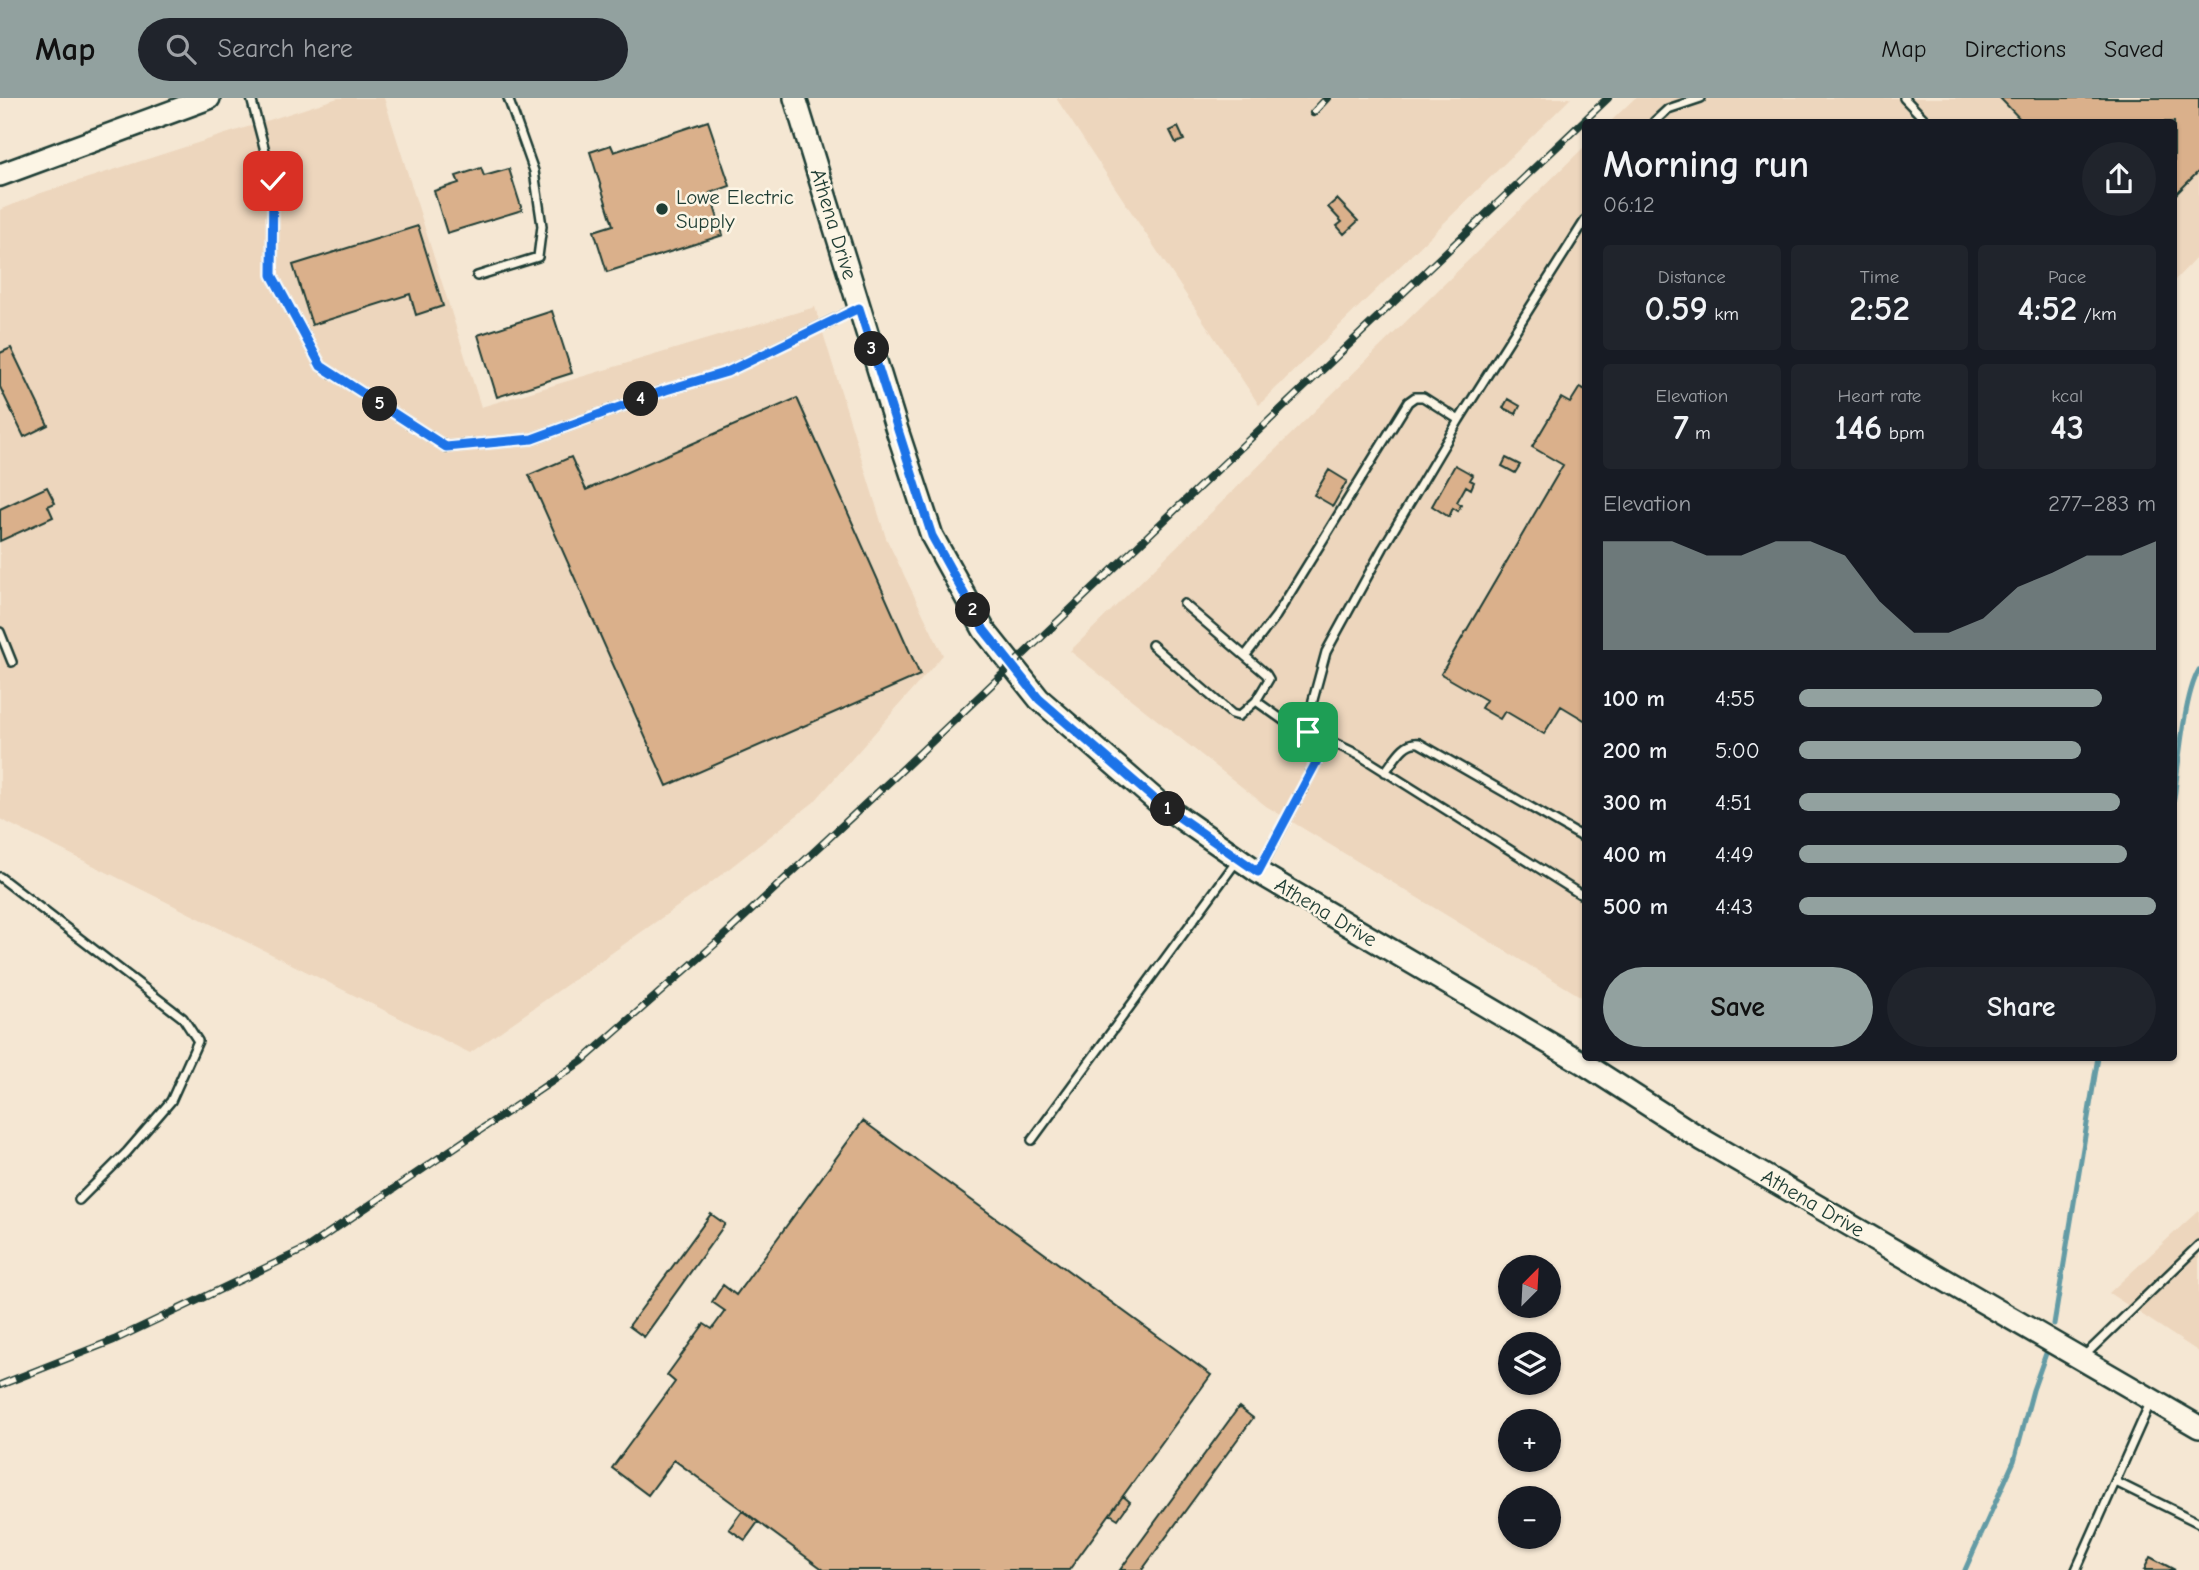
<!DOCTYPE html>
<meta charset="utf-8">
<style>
:root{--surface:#171b24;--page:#20242c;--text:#f1f3f6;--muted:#9ea1a6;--accent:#92a19f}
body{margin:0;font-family:"Comic Neue",sans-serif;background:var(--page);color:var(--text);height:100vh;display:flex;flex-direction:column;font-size:26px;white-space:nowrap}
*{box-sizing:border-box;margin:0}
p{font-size:23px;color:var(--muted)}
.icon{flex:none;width:38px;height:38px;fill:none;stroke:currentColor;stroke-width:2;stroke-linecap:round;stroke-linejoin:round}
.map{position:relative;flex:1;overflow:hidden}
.panel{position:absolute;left:1582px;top:21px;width:595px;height:942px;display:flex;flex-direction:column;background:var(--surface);border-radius:7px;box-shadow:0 2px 5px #0004}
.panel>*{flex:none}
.needle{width:46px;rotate:24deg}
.controls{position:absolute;left:1498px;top:1157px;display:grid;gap:14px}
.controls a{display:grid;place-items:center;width:63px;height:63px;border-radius:50%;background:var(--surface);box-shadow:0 2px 5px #0004;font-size:35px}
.pin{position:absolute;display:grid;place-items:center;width:60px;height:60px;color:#fff;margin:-30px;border-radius:14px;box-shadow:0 4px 10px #0006}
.km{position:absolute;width:35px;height:35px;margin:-18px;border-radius:50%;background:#222;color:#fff;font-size:19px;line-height:35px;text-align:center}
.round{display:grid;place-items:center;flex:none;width:74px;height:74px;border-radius:37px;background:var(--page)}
.headline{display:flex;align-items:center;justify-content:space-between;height:119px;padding:0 21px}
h1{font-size:38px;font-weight:600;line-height:52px}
.stats{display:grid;grid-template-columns:repeat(3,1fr);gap:10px;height:119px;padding:7px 21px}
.stats div{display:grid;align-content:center;border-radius:7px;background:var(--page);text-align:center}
.stats b{font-size:35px;font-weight:600}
.stats small{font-size:19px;font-weight:400}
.stats p{font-size:19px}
.chart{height:196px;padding:14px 21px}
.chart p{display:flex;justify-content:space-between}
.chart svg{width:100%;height:126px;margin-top:7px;fill:var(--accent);opacity:.7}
.cta{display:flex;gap:14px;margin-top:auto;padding:14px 21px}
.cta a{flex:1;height:80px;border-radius:42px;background:var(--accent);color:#111;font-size:28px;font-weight:600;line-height:80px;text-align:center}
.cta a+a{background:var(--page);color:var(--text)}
ul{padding:0 21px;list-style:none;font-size:23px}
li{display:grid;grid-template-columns:112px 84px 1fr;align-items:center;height:52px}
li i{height:18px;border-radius:9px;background:var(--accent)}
header{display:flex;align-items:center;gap:42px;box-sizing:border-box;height:98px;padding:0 35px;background:var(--accent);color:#111}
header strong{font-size:33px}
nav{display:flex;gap:38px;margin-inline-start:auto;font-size:24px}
.search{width:490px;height:63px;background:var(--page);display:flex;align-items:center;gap:18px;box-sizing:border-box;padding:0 24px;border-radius:38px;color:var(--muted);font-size:26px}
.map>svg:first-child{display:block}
</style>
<header>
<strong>Map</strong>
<div class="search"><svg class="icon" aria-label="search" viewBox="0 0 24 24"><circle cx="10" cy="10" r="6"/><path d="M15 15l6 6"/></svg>Search here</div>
<nav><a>Map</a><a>Directions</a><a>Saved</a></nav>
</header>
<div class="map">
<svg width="2199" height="1472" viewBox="0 0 2199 1472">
<rect width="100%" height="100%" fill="#f5e7d3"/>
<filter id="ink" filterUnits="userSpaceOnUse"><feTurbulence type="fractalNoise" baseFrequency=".0143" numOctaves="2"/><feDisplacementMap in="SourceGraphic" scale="14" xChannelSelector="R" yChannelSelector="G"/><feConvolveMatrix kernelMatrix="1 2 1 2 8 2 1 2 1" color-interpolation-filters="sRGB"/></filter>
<g filter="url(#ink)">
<path fill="#edd6bd" d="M 338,0 L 384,0 L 481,309 L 815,209 L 886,440 L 943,557 L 814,704 L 708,787 L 470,955 L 0,721 L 0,112 L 41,95 Z
M 1056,0 L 1571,0 L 1259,307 Z
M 1635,0 L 2199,0 L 2199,157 L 2174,183 L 2174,24 L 1610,24 Z
M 1585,48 L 1585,901 L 1266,708 L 1070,553 Z
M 2199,1112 L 2199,1254 L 2109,1195 Z"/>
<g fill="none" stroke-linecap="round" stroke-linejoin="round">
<path stroke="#639ba5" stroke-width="5" d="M 2174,701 C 2178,670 2184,597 2199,572
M 2054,1226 L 2098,959
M 1965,1472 L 2014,1363 L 2033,1292 L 2049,1247"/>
</g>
<path fill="#dab08b" stroke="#1f3d34" stroke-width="2" d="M 2000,0 L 2199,0 L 2199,73 L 2174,98 L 2174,24 L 2023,24 Z
M 708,23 L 730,88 L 710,95 L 723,137 L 607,174 L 594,133 L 613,127 L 590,54 L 611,47 L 614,54 Z
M 1178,29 L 1184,42 L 1176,45 L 1170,33 Z
M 481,70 L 484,78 L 509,71 L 522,112 L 447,135 L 434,93 L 459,85 L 456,78 Z
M 1337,101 L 1358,123 L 1344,136 L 1337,128 L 1342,124 L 1328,109 Z
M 418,128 L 443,208 L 416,217 L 410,196 L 312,227 L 293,167 Z
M 552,213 L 572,275 L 497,299 L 478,237 Z
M 11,250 L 48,327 L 24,339 L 0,289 L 0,255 Z
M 1580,289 L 1586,292 L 1586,623 L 1561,608 L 1544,636 L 1505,613 L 1500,621 L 1481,610 L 1486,602 L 1441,576 L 1563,367 L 1532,349 L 1561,300 L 1570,305 Z
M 797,300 L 920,577 L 667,688 L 529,377 L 571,359 L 586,392 Z
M 1508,301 L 1520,308 L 1516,316 L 1503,310 Z
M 1506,360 L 1520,367 L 1515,375 L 1502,368 Z
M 1455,367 L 1473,377 L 1470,382 L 1474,384 L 1471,391 L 1466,388 L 1457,404 L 1461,407 L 1458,413 L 1453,410 L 1449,419 L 1432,408 Z
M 1329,372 L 1347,383 L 1333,408 L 1314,397 Z
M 47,389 L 55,405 L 48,408 L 53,419 L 0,443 L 0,411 Z
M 863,1023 L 1211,1277 L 1069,1472 L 824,1472 L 674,1362 L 648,1397 L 612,1370 L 675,1284 L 667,1277 L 704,1226 L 712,1231 L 725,1213 L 712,1204 L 723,1187 L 736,1197 Z
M 711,1116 L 725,1126 L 644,1239 L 629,1228 Z
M 1239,1309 L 1253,1320 L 1142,1472 L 1120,1472 Z
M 1123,1398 L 1130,1404 L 1118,1421 L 1110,1416 Z
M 742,1413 L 758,1424 L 745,1442 L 729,1431 Z
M 2150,1459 L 2175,1472 L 2144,1472 Z"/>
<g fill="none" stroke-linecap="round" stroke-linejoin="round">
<g stroke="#1f3d34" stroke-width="12">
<path id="lane" d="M 251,0 L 273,83 L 272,177 L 321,268 L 446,349 L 532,341 L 666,292 L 727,274 L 856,211
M 1904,0 L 1927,24
M 1654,24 L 1668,11 L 1701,0
M 477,178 L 538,159 L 542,128 L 534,73 L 508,0
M 1459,322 L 1586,121
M 1184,506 L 1266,576 L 1269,581 L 1256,603 L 1287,625 L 1328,642
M 0,534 L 12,564
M 1152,547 L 1232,616 L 1239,618 L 1256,603
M 1245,558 L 1276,518 L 1408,304 L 1415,299 L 1423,299 L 1459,322 L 1383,450 L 1326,554 L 1313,602 L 1308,633
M 1385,674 C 1394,663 1404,642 1419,645 L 1586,741
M 1260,771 L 1328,642 L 1359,657 L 1580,796 L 1586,797
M 0,779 L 183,920 L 198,943 L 171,1003 L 127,1054 L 79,1102
M 1032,1042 L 1236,764
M 2082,1260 L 2199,1147
M 2116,1384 L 2199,1425
M 2076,1472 L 2151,1303"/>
</g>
<g stroke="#1f3d34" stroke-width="26">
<path id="secondary" d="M 795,0 L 897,332 L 932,438 L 984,532 L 1039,601 L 1159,705 L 1258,774 L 1583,965 L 1703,1042 L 2199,1329
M 0,77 L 209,0"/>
</g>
<use href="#lane" stroke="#fcf5e5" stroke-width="7"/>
<use href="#secondary" stroke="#fcf5e5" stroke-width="21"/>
<g stroke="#1f3d34" stroke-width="8">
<path id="rail" d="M 1313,15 L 1327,0
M 0,1287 L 114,1242 L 305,1151 L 582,963 L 715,846 L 903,671 L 1608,0"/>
</g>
<use href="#rail" stroke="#fcf5e5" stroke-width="5" stroke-dasharray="16" stroke-linecap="butt"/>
</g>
</g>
<g fill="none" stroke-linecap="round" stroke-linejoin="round" filter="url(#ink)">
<g stroke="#fff" stroke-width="14">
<path id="route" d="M 273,83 L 272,177 L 321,268 L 446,349 L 532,341 L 666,292 L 727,274 L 859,210 L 932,438 L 984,532 L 1039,601 L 1159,705 L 1258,774 L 1328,642 L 1308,634"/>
</g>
<use href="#route" stroke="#1a73e8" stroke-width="9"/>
</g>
<circle fill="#1f3d34" stroke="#fcf5e5" stroke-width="2.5" cx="662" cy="111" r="7"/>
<g text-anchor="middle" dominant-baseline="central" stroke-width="5" stroke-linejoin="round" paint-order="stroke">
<g font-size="21" fill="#1f3d34" stroke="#fcf5e5" text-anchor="start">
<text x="676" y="99">Lowe Electric<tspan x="676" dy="24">Supply</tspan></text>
</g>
<g font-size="21" fill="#1f3d34" stroke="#fcf5e5">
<text transform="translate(834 126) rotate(73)">Athena Drive</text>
<text transform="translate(1326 814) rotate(31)">Athena Drive</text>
<text transform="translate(1813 1105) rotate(30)">Athena Drive</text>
</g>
</g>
</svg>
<div class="controls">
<a><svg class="needle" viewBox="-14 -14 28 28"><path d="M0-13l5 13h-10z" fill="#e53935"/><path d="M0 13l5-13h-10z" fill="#9ea1a6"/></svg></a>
<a><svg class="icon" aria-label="layers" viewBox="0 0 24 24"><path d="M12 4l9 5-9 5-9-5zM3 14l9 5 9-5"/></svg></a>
<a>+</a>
<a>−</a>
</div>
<div class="pin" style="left:1308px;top:634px;background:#1e9e55"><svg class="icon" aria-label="arrive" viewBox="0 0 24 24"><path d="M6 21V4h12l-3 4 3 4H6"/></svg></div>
<div class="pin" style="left:273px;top:83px;background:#d93025"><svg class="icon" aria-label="check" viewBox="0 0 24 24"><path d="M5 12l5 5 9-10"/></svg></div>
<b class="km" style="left:1168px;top:711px">1</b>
<b class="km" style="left:973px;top:512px">2</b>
<b class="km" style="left:872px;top:251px">3</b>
<b class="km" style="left:641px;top:301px">4</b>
<b class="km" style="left:380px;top:306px">5</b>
<section class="panel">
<div class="headline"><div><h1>Morning run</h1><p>06:12</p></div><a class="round"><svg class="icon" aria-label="share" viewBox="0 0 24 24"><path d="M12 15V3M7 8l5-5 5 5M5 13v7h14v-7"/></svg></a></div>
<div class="stats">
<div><p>Distance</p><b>0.59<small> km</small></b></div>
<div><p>Time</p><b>2:52</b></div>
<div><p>Pace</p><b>4:52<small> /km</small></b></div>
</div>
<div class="stats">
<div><p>Elevation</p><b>7<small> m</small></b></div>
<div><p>Heart rate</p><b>146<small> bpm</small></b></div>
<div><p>kcal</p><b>43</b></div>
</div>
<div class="chart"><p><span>Elevation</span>277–283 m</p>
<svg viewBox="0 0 160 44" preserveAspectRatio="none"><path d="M0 44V6L10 6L20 6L30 11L40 11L50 6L60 6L70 11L80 27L90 38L100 38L110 33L120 22L130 17L140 11L150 11L160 6V44z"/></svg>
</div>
<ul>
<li><b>100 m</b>4:55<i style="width:85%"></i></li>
<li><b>200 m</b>5:00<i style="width:79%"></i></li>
<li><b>300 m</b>4:51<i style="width:90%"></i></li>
<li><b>400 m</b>4:49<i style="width:92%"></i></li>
<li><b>500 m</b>4:43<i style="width:100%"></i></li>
</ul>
<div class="cta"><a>Save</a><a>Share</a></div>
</section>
</div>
